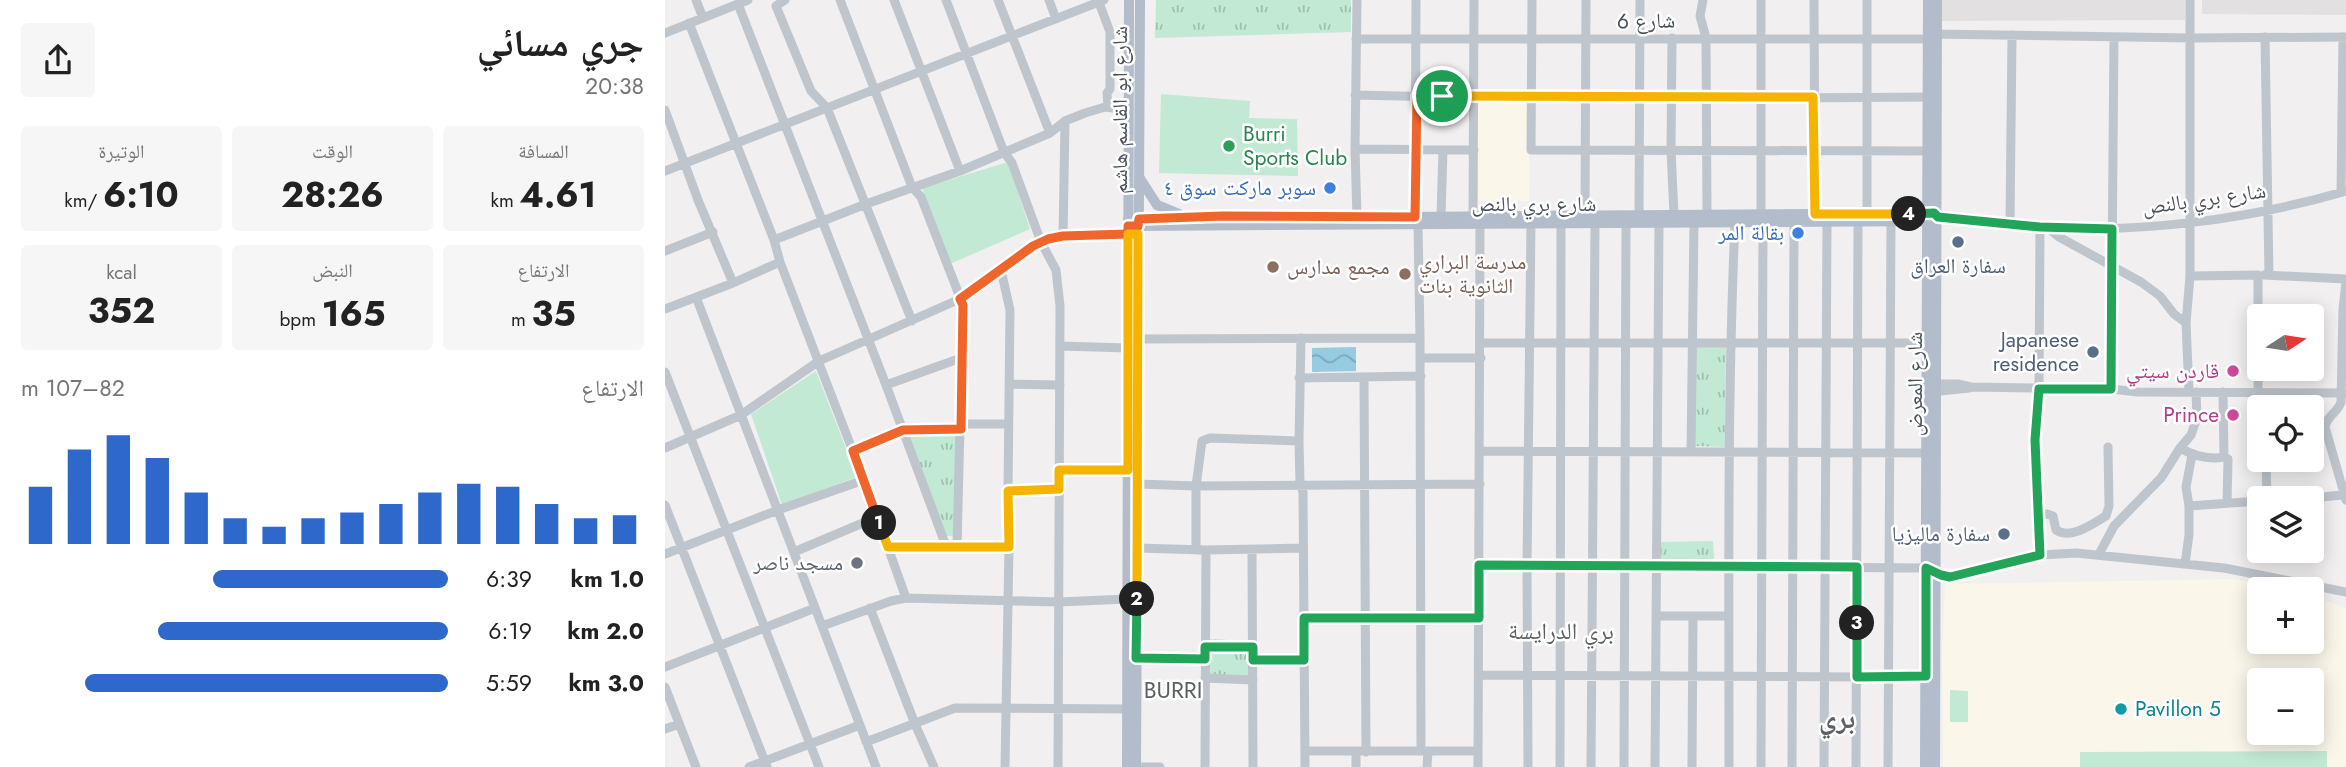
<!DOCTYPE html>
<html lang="ar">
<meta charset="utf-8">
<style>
:root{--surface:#fff;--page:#f6f6f6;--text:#222;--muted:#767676;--accent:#2f68cb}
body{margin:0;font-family:Jost,"Noto Naskh Arabic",sans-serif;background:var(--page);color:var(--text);direction:rtl;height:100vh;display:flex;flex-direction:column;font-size:26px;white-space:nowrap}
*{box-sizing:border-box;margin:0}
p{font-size:23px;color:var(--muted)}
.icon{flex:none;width:38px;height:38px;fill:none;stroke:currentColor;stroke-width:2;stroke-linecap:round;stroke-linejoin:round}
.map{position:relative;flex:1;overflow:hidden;direction:ltr}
.sheet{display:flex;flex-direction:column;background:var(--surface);width:665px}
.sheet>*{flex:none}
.needle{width:46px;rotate:78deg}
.buttons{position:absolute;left:1582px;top:304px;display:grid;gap:14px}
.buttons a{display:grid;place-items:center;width:77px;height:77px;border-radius:7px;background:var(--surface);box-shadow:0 4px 18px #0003;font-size:35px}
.pin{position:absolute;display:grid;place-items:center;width:60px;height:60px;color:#fff;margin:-30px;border:4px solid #fff;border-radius:50%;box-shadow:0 2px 7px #0007}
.km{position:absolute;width:35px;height:35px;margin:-18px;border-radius:50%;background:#222;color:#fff;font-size:19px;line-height:35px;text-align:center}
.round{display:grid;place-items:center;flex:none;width:74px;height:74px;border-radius:7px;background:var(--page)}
.head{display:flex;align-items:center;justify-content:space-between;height:119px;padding:0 21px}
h1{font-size:38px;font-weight:700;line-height:52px}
.figures{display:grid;grid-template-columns:repeat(3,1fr);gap:10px;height:119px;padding:7px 21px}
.figures div{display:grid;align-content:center;border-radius:7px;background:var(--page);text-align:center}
.figures b{font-size:35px;font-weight:700}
.figures small{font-size:19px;font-weight:400}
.figures p{font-size:19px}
.chart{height:196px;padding:14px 21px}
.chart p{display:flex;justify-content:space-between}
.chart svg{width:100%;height:126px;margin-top:7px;stroke:var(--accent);stroke-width:6}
ul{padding:0 21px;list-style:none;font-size:23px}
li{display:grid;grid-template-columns:112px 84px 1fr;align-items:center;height:52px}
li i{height:18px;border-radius:9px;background:var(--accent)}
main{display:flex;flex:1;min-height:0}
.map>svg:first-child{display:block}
</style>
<main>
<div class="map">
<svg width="1681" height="767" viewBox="0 0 1681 767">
<defs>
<pattern id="park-tufts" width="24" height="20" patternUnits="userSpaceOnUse" patternTransform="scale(1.75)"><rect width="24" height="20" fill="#c2e9d4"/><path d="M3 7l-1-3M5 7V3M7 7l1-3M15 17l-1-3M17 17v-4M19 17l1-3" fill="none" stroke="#a0bfaf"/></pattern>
<pattern id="water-waves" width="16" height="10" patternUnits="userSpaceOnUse" patternTransform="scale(1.75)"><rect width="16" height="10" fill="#95cce1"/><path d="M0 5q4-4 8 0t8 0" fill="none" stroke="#7ca8b9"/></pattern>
</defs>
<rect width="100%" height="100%" fill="#f1efef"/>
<path fill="#faf6ea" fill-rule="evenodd" d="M 812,100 L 865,100 L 864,201 L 813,201 Z
M 1568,579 L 1628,590 L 1594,590 L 1594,642 L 1647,642 L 1647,596 L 1681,608 L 1681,767 L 1278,767 L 1277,654 L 1280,584 ZM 1594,681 L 1647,681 L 1647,733 L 1594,733 Z"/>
<path fill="#e2e0e0" d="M 1275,0 L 1520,0 L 1520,20 L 1275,21 Z
M 1537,0 L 1681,0 L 1681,15 L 1537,14 Z"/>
<path fill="#c2e9d4" d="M 496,94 L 585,101 L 584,118 L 632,119 L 633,176 L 494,173 Z
M 343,162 L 365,229 L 285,264 L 257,188 Z
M 151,371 L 192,477 L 117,505 L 86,414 Z
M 1285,690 L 1303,691 L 1303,722 L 1285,722 Z
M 1662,751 L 1662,767 L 1415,767 L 1415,752 Z"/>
<path fill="url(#park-tufts)" d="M 491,0 L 686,0 L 686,32 L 490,38 Z
M 1029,345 L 1061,346 L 1060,447 L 1028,446 Z
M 292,433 L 290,536 L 279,536 L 243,435 Z
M 1048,541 L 1049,559 L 994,559 L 995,542 Z
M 541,639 L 585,641 L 585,678 L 540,677 Z"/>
<path fill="url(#water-waves)" d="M 691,347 L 691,371 L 647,372 L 647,348 Z"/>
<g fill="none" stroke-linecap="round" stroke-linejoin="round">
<path stroke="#bfc5cc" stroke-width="9" d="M 31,0 L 38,18
M 120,0 L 111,6 L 146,91 L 162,108 L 247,321
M 175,0 L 247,187 L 256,197 L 298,305 L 292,547
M 229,0 L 295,171
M 281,0 L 339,152 L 347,163 L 376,242 L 391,270 L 395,306 L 393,767
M 333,0 L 385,133
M 384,0 L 391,19
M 433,0 L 445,32 L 445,89 L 442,93 L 443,107
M 692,0 L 690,149 L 692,217
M 751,0 L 750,217 L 753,224 L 755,338 L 756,751
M 867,0 L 866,150 L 1262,151
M 1038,0 L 1035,16 L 1041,38 L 1042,215
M 1149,0 L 1150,214
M 73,4 L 221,385 L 281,546
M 24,23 L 109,240 L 115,262 L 199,480 L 241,598
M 0,33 L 83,0
M 1266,34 L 1526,38 L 1681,37
M 1600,37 L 1604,275
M 1007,38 L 1006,150 L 1009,215
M 691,39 L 1266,39
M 690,95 L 822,98 L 921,95 L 1071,98 L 1095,96 L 1121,98 L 1269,97
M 0,110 L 33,200 L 68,283
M 690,149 L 809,150
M 0,171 L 439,0
M 1676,192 L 1678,37
M 1269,213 L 1274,217 C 1308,218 1341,225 1375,227 C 1474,234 1586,219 1681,191
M 1096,214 L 1096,0
M 1202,214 L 1202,0
M 974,215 L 975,0
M 776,216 L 778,150
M 920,216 L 921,0
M 808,222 L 809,0
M 1345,223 L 1347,35
M 1375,227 L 1374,389 L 1370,440 L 1375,555
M 1383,228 L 1394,237 L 1476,282 L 1495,296 L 1509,314 L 1521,323
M 398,236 L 400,121
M 109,240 L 201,204 L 295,171 L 385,133 L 400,121 L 420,113 L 440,107 L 464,110
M 0,251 L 48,232
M 336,270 L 345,310 L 343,491 L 344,547 L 340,767
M 1599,275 L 1681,279
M 1525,276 L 1593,275 L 1593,393
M 1681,282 L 1678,309 L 1676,402 C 1673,413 1662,415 1660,427 L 1681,500
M 31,297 L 211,767
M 0,309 L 68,283 L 115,262
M 636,338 L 634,441 L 635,484 L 638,492 L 640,767
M 473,339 L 755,338
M 816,343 L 1266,343
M 395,346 L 463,348
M 755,358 L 816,358
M 0,372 L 154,767
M 699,377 L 701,752
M 634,378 L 756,376
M 344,384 L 395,385
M 1267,384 L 1293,384 L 1306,387 L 1446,389 L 1473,392 L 1681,393
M 221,385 L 296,358
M 1446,389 L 1449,37
M 1266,392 L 1304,388
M 1524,392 L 1521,323 L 1525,276 L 1525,0
M 1558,392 L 1559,457 L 1563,459 L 1562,503
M 1599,393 L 1600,408
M 296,424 L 343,424
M 0,448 L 76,415 L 154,361 L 295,299 L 376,242 L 398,236 L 468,234
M 1515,448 C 1529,456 1543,460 1559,457
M 188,451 L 238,430 L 296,429
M 815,451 L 1268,453
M 1026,452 L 1029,223
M 1601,460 L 1602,499
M 394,470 L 463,470
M 472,484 L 531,486 L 815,484
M 343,491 L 394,489
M 1633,499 L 1678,495
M 0,505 L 102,767
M 1524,506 L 1594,501
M 1373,515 L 1382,514 L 1388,516 L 1391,530 C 1406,540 1427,524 1441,516 L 1444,506 L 1443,447
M 223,547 L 344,547
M 472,548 L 541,550 L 638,548
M 531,550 L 531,486 L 537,441 L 545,438 L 634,441
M 587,550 L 588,767
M 129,552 L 212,517
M 0,554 L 113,510 L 199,480
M 1434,554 L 1449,526 L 1496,478 L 1515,448 L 1526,435 L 1532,418 L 1531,392
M 1520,564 L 1524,535 L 1524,506 L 1521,487 L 1527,455
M 814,565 L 1261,568 L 1276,575 L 1285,577 L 1375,555 L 1411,553 L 1559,568 L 1681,592
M 205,608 L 250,724 L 269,767
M 992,616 L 1063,616
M 639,618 L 814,618
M 157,626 L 226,601 L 241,598 L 394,602 L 462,599
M 540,647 L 588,647
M 471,658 L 540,659
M 588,660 L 639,660
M 0,667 L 150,608
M 814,675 L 1192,677 L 1261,676
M 540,678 L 588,680
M 0,687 L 31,767
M 0,729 L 14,724
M 201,742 L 290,708 L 462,709
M 640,751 L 813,751
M 84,767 L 195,725
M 471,767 L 495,767
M 540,767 L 541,550
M 691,767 L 691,752
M 762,767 L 763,751
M 813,767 L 815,219
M 863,767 L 862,565 L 866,223
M 895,767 L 896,223
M 926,767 L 930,223
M 959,767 L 961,223
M 990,767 L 994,223
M 1027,767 L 1028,616
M 1064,767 C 1064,585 1062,404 1070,222
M 1096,767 L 1098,222
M 1127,767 L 1129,222
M 1159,767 L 1162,222
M 1191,767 L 1193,222
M 1223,767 L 1226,222"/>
<path stroke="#b2bcca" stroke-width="10" d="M 474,177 L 492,205 L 514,214
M 744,217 L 1269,213
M 463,219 L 557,216 L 700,217
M 463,226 L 1270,221
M 462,767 L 464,0
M 471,767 L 475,0
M 1260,767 L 1263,0
M 1270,767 L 1272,0"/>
</g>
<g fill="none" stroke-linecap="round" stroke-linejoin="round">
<g stroke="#fff" stroke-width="14">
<path id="split-1" d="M 214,523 L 188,451 L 238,430 L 296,429 L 298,305 L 295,299 L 368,246 L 383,239 L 398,236 L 463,234 L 463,226 L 473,226 L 474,219 L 558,216 L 750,217 L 752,96 L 777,96"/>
</g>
<g stroke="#fff" stroke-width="14">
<path id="split-2" d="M 214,523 L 223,547 L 344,547 L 343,491 L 394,489 L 394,470 L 463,470 L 463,234 L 473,234 L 472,599"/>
</g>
<g stroke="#fff" stroke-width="14">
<path id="split-3" d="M 472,599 L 471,658 L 540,659 L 540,647 L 588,647 L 588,660 L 639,660 L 639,618 L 814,618 L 814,565 L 1192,567 L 1192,623"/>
</g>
<g stroke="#fff" stroke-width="14">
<path id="split-4" d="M 1192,623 L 1192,677 L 1261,676 L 1261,568 L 1276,575 L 1285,577 L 1375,555 L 1370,440 L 1374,389 L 1446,389 L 1447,229 L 1375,227 L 1273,217 L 1269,213 L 1244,214"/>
</g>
<g stroke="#fff" stroke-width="14">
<path id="split-5" d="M 777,96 L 1148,97 L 1150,214 L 1244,214"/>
</g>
<use href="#split-1" stroke="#f0652b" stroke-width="9"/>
<use href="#split-2" stroke="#f5b400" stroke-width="9"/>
<use href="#split-3" stroke="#22a559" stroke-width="9"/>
<use href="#split-4" stroke="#22a559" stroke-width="9"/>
<use href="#split-5" stroke="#f5b400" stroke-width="9"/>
</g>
<circle fill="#2e9e5b" stroke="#fff" stroke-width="2.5" cx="564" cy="146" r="7"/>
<g fill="#3f7fe0" stroke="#fff" stroke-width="2.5">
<circle cx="665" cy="188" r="7"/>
<circle cx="1133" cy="233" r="7"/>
</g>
<g fill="#5c6f8a" stroke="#fff" stroke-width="2.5">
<circle cx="1293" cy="242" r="7"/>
<circle cx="1428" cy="352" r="7"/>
<circle cx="1339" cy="534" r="7"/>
</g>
<g fill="#8d6e63" stroke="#fff" stroke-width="2.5">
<circle cx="608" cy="267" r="7"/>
<circle cx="740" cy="274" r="7"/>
</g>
<g fill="#d1479c" stroke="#fff" stroke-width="2.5">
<circle cx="1568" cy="371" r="7"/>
<circle cx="1568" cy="415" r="7"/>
</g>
<circle fill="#6b7280" stroke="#fff" stroke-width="2.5" cx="192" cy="563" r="7"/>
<circle fill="#0f9aa8" stroke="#fff" stroke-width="2.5" cx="1456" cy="709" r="7"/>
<g text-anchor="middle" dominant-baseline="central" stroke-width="5" stroke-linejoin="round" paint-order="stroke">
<g font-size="21" fill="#49515a" stroke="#fff">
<text transform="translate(981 21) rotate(-1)">شارع 6</text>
<text transform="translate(455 110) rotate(-90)">شارع ابو القاسم هاشم</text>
<text transform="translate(1539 199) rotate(-8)">شارع بري بالنص</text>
<text x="869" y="204">شارع بري بالنص</text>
<text transform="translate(1250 384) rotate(-90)">شارع المعرض</text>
</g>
<g font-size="21" fill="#27864d" stroke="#fff" text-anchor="start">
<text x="578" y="134">Burri<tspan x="578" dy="24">Sports Club</tspan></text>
</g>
<g font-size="21" fill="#366cbe" stroke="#fff" text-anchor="end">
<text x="651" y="188">سوبر ماركت سوق ٤</text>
<text x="1119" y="233">بقالة المر</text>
</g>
<g font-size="21" fill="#785e54" stroke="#fff" text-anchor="start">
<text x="754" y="262">مدرسة البراري<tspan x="754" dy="24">الثانوية بنات</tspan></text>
<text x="622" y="267">مجمع مدارس</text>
</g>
<g font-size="21" fill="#4e5e75" stroke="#fff" text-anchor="end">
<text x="1293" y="266" text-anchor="middle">سفارة العراق</text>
<text x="1414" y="340">Japanese<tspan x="1414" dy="24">residence</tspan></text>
<text x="1325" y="534">سفارة ماليزيا</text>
</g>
<g font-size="21" fill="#b23c85" stroke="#fff" text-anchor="end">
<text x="1554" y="371">قاردن سيتي</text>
<text x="1554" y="415">Prince</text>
</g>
<g font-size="21" fill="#5b616d" stroke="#fff" text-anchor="end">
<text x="178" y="563">مسجد ناصر</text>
</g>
<g font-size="21" fill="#0d838f" stroke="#fff" text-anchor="start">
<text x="1470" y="709">Pavillon 5</text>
</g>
<g font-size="23" fill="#5c5f63" stroke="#fff">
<text x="896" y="631">بري الدرايسة</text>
<text x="508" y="690">BURRI</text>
</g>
<g font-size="28" font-weight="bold" fill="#5c5f63" stroke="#fff">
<text x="1172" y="718">بري</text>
</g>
</g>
</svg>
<div class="buttons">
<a><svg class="needle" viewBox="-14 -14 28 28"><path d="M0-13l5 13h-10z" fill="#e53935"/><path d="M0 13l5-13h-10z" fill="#767676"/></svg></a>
<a><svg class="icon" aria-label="locate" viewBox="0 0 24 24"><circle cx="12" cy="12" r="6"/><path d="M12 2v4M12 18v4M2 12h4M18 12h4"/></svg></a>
<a><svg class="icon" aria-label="layers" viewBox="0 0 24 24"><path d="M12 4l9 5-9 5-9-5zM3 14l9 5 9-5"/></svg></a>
<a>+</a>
<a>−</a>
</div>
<div class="pin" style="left:777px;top:96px;background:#1e9e55"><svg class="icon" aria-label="arrive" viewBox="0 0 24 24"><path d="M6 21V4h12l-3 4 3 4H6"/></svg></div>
<b class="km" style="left:214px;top:523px">1</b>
<b class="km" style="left:472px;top:599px">2</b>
<b class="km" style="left:1192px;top:623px">3</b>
<b class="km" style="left:1244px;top:214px">4</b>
</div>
<section class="sheet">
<div class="head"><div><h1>جري مسائي</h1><p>20:38</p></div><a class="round"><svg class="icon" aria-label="share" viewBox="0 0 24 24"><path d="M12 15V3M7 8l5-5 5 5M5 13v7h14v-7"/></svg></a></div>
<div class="figures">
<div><p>المسافة</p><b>4.61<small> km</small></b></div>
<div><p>الوقت</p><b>28:26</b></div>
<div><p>الوتيرة</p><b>6:10<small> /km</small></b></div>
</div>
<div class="figures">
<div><p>الارتفاع</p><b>35<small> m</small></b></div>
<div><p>النبض</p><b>165<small> bpm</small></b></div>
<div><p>kcal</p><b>352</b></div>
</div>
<div class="chart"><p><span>الارتفاع</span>82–107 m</p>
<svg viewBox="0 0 160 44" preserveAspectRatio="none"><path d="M5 44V24M15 44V11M25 44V6M35 44V14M45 44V26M55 44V35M65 44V38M75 44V35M85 44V33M95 44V30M105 44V26M115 44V23M125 44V24M135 44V30M145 44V35M155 44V34"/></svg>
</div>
<ul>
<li><b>1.0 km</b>6:39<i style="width:55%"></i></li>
<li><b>2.0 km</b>6:19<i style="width:68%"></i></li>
<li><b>3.0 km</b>5:59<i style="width:85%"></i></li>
</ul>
</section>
</main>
